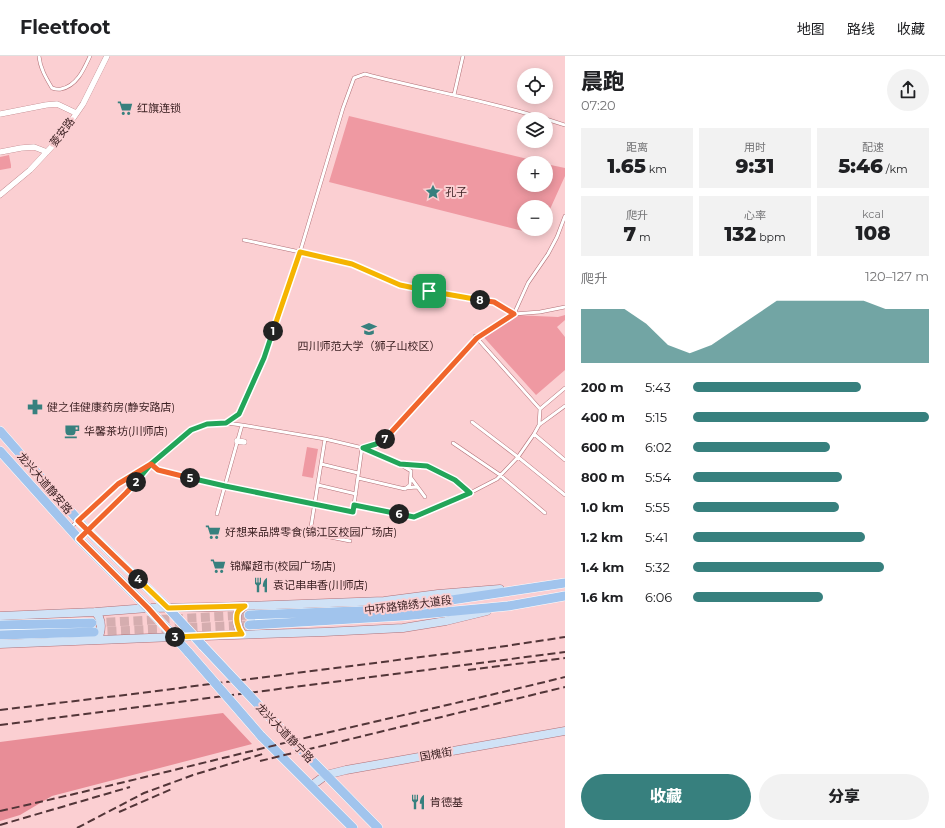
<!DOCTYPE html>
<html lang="zh">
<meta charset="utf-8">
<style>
:root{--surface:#fff;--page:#f2f2f2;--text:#202124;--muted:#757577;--line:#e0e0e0;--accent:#37807e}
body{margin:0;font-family:Montserrat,"Noto Sans SC",sans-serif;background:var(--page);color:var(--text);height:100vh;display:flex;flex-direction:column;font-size:15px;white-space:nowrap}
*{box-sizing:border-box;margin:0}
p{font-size:13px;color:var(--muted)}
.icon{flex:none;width:22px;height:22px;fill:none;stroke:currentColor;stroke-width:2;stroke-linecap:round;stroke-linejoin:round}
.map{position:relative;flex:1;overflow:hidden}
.side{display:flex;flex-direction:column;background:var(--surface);width:380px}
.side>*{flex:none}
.buttons{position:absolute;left:517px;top:12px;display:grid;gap:8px}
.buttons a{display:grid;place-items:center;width:36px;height:36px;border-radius:50%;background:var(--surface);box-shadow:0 2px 10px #0003;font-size:20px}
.pin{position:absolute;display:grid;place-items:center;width:34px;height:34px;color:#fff;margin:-17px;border-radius:8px;box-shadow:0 2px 6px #0006}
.km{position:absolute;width:20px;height:20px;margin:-10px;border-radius:50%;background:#222;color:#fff;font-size:11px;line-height:20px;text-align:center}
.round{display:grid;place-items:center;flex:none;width:42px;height:42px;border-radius:21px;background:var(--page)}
.overview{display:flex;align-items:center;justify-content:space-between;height:68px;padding:0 16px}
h1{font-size:22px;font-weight:800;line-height:30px}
.metrics{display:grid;grid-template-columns:repeat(3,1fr);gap:6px;height:68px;padding:4px 16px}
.metrics div{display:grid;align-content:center;border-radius:0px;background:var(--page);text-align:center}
.metrics b{font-size:20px;font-weight:800}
.metrics small{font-size:11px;font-weight:400}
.metrics p{font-size:11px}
.chart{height:112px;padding:8px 16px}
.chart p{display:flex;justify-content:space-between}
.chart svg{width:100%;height:72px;margin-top:4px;fill:var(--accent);opacity:.7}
.primary-button{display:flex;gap:8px;margin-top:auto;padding:8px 16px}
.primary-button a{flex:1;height:46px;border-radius:24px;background:var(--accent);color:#fff;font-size:16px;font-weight:800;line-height:46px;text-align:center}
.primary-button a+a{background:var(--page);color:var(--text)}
ul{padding:0 16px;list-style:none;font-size:13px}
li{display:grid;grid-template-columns:64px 48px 1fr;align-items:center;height:30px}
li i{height:10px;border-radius:5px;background:var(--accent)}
header{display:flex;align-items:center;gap:24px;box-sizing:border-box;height:56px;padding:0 20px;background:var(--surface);border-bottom:1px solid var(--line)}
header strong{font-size:19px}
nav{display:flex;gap:22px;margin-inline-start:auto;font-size:14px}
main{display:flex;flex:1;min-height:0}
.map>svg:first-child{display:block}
</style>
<header>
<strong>Fleetfoot</strong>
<nav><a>地图</a><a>路线</a><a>收藏</a></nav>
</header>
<main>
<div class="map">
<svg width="565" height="772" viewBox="0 0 565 772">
<rect width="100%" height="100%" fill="#fbcfd2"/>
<path fill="#ef99a2" d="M 349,60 L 544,107 L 524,107 L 524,129 L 546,129 L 546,108 L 565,112 L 565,120 L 546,162 L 546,151 L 524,151 L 524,173 L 541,173 L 539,179 L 329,126 Z
M 9,99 L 11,109 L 11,112 L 0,114 L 0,101 Z
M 513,259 L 558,261 L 565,259 L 565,264 L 557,271 L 565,281 L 565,314 L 536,339 L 480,277 L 495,271 Z
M 307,391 L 318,393 L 313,422 L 302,420 Z"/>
<path fill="#e88d97" d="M 223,657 L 252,688 L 52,740 L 20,759 L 0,765 L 0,686 Z"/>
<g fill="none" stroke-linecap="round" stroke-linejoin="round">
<path stroke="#d5adaf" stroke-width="9" stroke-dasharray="9 4.5" stroke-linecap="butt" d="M 93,567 L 249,559
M 94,576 L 249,569"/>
<g stroke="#b27076" stroke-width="4">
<path id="lane" d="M 39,0 C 40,12 46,22 52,32 C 55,33 58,34 61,33 C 77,30 84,13 90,0
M 454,39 L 463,0
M 546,63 L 565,69
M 244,184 L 300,196 L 352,208 L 400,229 L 465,242 L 494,246 L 514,258 L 528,227 L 548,198 L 557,181 L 565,160
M 475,280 L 540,353 L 539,369
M 540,353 L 565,332
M 472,366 L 518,401 L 565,439
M 226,367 L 239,358 L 264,302 L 300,196 L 343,52 L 354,22 L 365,18 C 425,34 486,44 545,63
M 534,378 L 565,404
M 325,383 L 310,477 L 350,485
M 453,387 L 500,419 L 545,457
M 363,392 L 376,388 L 387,382 L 477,282 L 514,258 L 540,256 L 565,251
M 151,408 L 158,414 L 225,430 L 353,456 L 362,392
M 321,408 L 358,417
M 358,422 L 405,433 L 410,429 L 411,415 L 401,409
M 411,422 L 425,441
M 318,429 L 356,438
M 405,432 L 417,431
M 354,449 L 414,461 L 470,437 L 497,423 L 518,401 L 534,378 L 539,369 L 565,350
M 217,458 L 242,369
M 70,472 L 119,428 L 148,410
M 80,481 L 126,437 L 151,408 L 191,374 L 207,368 L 226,367 L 242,369 L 325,383 L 363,392 L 400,408 L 427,410 L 455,424 L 470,437"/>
</g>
<g stroke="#b27076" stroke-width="6">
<path id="street" d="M 0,58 L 46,49 L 57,48 L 76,57
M 0,96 L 21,92 L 34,91 L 47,96
M 0,139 L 30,114 L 58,84 L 83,48 L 107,0
M 237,385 L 244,386"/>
</g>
<g stroke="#b27076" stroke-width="9">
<path id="secondary" d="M 95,556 C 103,563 102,576 97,584
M 0,560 L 95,556 L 148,552 L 216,551 L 384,545 L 438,538 L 500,533
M 242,578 C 238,573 235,561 239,554 C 241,553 243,551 245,550
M 0,588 L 174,581 L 324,576 L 403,572 L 446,565 L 487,555
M 311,730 L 326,719 L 346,714 L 565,675"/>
</g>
<g stroke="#fff" stroke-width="10">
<path id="primary" d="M 0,375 L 87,474 L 168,552 L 203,590
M 0,395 L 79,483 L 148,552 L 189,597
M 249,559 L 385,554 L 565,527
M 0,569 L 92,567
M 249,569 L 402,560 L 508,550 L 565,540
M 0,579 L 94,576
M 281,673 L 378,772
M 261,680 L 353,772"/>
</g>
<use href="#lane" stroke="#fff" stroke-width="3"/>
<use href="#street" stroke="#fff" stroke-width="5.5"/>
<use href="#secondary" stroke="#d0e2f6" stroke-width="8"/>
<use href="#primary" stroke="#a1c4ed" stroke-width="9"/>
<path stroke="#523538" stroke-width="2" stroke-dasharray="8 4" stroke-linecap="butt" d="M 468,614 L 565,602
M 0,654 L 133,638 L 499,591 L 565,581
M 0,669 L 565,596
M 260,705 L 565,631
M 0,755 C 103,732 206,706 309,681 C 394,661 480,642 565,621
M 119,756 L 174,732
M 0,769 L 130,731
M 77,772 L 144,737 L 193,719 L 266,697"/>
<g stroke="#fff" stroke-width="10" stroke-linecap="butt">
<path id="primary-bridge" d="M 203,590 L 281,673
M 189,597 L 261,680"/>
</g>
<use href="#primary-bridge" stroke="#a1c4ed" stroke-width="9"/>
</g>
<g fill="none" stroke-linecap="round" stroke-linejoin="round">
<g stroke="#fff" stroke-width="8">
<path id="split-1" d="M 273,275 L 300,196 L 352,208 L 400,229 L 429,235"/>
</g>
<g stroke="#fff" stroke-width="8">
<path id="split-2" d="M 136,426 L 151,408 L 191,374 L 207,368 L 226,367 L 239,358 L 264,302 L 273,275"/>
</g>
<g stroke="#fff" stroke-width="8">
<path id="split-3" d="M 136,426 L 126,437 L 79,483 L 148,552 L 174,581 L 175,581"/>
</g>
<g stroke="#fff" stroke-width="8">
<path id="split-4" d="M 138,523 L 168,552 L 245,550 C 243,551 241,553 239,554 C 234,561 238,573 242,578 L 175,581"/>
</g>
<g stroke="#fff" stroke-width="8">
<path id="split-5" d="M 138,523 L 78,465 L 118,428 L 151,408 L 158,414 L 190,422"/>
</g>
<g stroke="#fff" stroke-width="8">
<path id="split-6" d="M 190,422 L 225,430 L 353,456 L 354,449 L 399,458"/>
</g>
<g stroke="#fff" stroke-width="8">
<path id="split-7" d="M 385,383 L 376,388 L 363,392 L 400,408 L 427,410 L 455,424 L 470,437 L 414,461 L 399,458"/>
</g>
<g stroke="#fff" stroke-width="8">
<path id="split-8" d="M 385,383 L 477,282 L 514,258 L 494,246 L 480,244"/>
</g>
<g stroke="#fff" stroke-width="8">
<path id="split-9" d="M 429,235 L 480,244"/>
</g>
<use href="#split-1" stroke="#f5b400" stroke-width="5"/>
<use href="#split-2" stroke="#22a559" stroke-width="5"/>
<use href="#split-3" stroke="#f0652b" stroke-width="5"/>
<use href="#split-4" stroke="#f5b400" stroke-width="5"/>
<use href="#split-5" stroke="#f0652b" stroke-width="5"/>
<use href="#split-6" stroke="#22a559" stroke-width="5"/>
<use href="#split-7" stroke="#22a559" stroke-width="5"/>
<use href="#split-8" stroke="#f0652b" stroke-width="5"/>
<use href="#split-9" stroke="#f5b400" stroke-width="5"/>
</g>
<defs>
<g id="supermarket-bare" transform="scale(1.2)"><path d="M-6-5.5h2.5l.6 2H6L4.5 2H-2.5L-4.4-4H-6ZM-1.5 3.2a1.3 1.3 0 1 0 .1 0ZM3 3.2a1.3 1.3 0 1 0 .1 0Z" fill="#37807e" stroke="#fbcfd2" stroke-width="2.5" paint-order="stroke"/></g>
<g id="sight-bare" transform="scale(1.2)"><path d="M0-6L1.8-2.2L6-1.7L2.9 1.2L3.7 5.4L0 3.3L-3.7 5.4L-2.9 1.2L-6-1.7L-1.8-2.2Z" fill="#37807e" stroke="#fbcfd2" stroke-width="2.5" paint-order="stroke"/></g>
<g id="university-bare" transform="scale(1.2)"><path d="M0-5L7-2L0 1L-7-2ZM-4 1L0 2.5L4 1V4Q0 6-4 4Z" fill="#37807e" stroke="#fbcfd2" stroke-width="2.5" paint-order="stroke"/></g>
<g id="pharmacy-bare" transform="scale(1.2)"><path d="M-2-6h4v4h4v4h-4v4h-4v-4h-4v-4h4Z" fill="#37807e" stroke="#fbcfd2" stroke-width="2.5" paint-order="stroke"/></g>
<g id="cafe-bare" transform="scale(1.2)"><path d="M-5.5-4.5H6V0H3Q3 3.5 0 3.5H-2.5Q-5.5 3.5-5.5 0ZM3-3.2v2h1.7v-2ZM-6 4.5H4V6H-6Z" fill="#37807e" stroke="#fbcfd2" stroke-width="2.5" paint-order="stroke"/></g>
<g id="restaurant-bare" transform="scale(1.2)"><path d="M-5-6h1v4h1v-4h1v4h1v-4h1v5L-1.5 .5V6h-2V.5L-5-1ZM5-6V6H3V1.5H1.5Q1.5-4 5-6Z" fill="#37807e" stroke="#fbcfd2" stroke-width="2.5" paint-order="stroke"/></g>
</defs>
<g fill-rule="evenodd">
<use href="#supermarket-bare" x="125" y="52"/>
<use href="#sight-bare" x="433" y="136"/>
<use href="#university-bare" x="369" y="273"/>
<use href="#pharmacy-bare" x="35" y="351"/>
<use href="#cafe-bare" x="72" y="375"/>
<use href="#supermarket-bare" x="213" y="476"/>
<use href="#supermarket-bare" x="218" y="510"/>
<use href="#restaurant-bare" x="261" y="529"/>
<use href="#restaurant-bare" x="418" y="746"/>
</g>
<g text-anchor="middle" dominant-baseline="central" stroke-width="4" stroke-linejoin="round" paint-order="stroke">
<g font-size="11" fill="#3e2325" stroke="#fbcfd2" text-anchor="start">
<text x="137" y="52">红旗连锁</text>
<text x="445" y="136">孔子</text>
<text x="369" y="290" text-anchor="middle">四川师范大学（狮子山校区）</text>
<text x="47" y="351">健之佳健康药房(静安路店)</text>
<text x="84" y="375">华馨茶坊(川师店)</text>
<text x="225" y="476">好想来品牌零食(锦江区校园广场店)</text>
<text x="230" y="510">锦耀超市(校园广场店)</text>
<text x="273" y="529">袁记串串香(川师店)</text>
<text x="430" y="746">肯德基</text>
</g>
<g font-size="11" fill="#3e2325" stroke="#fbcfd2">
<text transform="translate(62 76) rotate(-53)">菱安路</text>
<text transform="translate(45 427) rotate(49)">龙兴大道静安路</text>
<text transform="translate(408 549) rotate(-7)">中环路锦绣大道段</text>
<text transform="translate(285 677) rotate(46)">龙兴大道静宁路</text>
<text transform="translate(436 698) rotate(-10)">国槐街</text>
</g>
</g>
</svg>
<div class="buttons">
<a><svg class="icon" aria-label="locate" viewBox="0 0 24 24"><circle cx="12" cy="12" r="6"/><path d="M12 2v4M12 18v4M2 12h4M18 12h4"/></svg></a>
<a><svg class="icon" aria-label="layers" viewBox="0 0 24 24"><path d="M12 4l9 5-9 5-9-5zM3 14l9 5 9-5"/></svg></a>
<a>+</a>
<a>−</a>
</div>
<div class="pin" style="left:429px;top:235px;background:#1e9e55"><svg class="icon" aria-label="arrive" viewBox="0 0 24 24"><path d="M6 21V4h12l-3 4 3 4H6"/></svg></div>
<b class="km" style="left:273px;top:275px">1</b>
<b class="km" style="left:136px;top:426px">2</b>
<b class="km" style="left:175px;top:581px">3</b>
<b class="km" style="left:138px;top:523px">4</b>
<b class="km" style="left:190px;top:422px">5</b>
<b class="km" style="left:399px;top:458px">6</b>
<b class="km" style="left:385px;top:383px">7</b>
<b class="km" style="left:480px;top:244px">8</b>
</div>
<section class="side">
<div class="overview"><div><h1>晨跑</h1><p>07:20</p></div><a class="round"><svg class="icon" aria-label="share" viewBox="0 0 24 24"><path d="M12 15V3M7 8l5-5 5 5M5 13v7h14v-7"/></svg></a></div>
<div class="metrics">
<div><p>距离</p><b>1.65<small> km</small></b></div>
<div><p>用时</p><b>9:31</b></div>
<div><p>配速</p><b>5:46<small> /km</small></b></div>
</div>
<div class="metrics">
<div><p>爬升</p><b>7<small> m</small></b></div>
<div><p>心率</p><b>132<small> bpm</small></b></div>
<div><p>kcal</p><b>108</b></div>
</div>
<div class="chart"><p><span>爬升</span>120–127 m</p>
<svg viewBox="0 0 160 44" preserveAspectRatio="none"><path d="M0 44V11L10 11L20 11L30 20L40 33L50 38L60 33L70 24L80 15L90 6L100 6L110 6L120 6L130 6L140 11L150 11L160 11V44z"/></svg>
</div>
<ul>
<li><b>200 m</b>5:43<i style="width:71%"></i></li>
<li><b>400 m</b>5:15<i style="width:100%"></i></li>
<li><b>600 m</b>6:02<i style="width:58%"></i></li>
<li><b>800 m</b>5:54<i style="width:63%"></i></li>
<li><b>1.0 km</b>5:55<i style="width:62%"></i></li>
<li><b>1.2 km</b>5:41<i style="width:73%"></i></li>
<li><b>1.4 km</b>5:32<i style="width:81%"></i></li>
<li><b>1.6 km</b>6:06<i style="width:55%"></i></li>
</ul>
<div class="primary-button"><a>收藏</a><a>分享</a></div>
</section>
</main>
